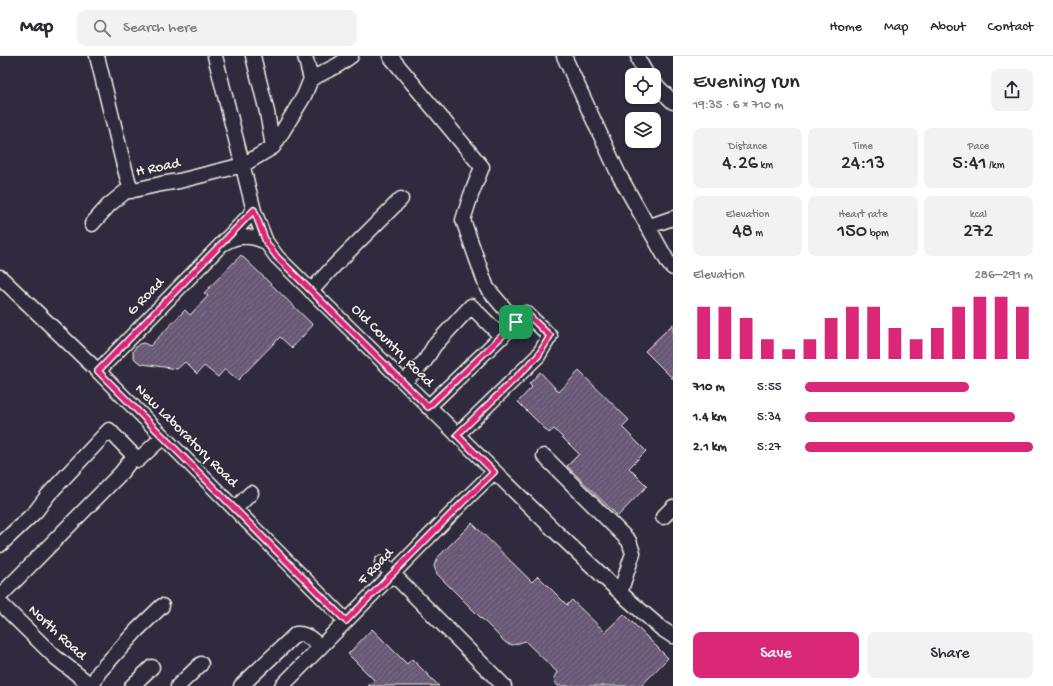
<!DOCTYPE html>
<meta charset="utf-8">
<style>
:root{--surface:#fff;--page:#f2f2f3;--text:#2b2b33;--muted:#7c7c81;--line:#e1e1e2;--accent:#db2777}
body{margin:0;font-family:"Gochi Hand",sans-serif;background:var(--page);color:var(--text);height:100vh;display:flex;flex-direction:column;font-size:15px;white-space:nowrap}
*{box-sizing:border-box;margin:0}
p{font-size:13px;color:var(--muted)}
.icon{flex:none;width:22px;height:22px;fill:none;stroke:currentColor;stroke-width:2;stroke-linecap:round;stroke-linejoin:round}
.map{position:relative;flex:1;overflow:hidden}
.side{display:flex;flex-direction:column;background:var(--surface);width:380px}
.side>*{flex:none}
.buttons{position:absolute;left:625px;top:12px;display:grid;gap:8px}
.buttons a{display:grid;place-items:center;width:36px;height:36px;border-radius:8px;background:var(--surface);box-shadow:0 1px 3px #0004;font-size:20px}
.pin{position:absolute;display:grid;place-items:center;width:34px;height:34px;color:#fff;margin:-17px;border-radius:8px;box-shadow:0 2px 6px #0006}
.round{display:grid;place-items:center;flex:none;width:42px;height:42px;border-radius:8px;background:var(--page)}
.summary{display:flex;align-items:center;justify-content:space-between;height:68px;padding:0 20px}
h1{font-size:22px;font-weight:600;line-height:30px}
.metrics{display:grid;grid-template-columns:repeat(3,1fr);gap:6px;height:68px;padding:4px 20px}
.metrics div{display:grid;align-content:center;border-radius:8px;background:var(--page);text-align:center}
.metrics b{font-size:20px;font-weight:600}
.metrics small{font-size:11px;font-weight:400}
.metrics p{font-size:11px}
.chart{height:112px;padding:8px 20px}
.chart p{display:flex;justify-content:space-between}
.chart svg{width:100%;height:72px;margin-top:4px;stroke:var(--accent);stroke-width:6}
.button{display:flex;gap:8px;margin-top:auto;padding:8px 20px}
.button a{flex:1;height:46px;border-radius:8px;background:var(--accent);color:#fff;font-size:16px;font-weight:600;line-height:46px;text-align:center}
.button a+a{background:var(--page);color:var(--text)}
ul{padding:0 20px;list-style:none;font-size:13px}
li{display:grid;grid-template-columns:64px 48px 1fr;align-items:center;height:30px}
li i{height:10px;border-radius:5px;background:var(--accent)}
header{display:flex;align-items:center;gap:24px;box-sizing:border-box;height:56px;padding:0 20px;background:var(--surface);border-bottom:1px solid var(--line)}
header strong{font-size:19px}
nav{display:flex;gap:22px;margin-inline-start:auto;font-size:14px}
.search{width:280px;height:36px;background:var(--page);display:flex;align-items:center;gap:10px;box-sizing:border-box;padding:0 14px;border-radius:8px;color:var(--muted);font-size:15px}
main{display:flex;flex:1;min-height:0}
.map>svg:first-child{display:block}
</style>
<header>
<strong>Map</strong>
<div class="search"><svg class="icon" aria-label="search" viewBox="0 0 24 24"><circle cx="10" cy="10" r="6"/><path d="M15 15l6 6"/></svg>Search here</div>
<nav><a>Home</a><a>Map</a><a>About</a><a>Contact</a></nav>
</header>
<main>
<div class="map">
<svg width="673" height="630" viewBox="0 0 673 630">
<defs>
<pattern id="building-hatch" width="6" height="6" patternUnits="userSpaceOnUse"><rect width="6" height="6" fill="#675874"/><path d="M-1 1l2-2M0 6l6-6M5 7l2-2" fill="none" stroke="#7d7088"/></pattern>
</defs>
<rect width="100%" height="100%" fill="#2f2a3d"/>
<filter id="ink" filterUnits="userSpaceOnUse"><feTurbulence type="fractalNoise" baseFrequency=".025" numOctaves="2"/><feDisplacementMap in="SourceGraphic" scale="8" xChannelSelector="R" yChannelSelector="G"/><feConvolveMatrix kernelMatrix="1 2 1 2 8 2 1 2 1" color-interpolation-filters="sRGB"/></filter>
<g filter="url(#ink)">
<path fill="url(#building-hatch)" stroke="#f4f1e8" d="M 241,199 L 313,269 L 292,292 L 280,281 L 238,324 L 225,313 L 218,321 L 204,310 L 197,318 L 185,306 L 177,313 L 143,308 L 138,306 L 135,303 L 133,299 L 133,295 L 136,291 L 139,288 L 144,287 L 150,290 L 185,254 L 190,259 L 208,240 L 204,237 Z
M 673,268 L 673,323 L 645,295 Z
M 579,315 L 629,364 L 622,371 L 646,395 L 629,412 L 647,430 L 618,460 L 567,410 L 579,398 L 554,373 L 549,377 L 518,346 L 532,331 L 529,328 L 540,316 L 559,336 Z
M 472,467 L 532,526 L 538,520 L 567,549 L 572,544 L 605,576 L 624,558 L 668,602 L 641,630 L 558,630 L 555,626 L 554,622 L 557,616 L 525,585 L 513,589 L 506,587 L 437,518 L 434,510 L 437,502 Z
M 372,573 L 407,608 L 412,603 L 439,630 L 368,630 L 374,624 L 348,598 Z"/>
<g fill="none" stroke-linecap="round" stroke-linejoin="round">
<g stroke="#f4f1e8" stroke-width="17">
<path id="minor" d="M 97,0 L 123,106 L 131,135
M 215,0 L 254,155 L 266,186 L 277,201 L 556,476 L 625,541 L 662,573 L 673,580
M 253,0 L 267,56 L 273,91
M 390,0 L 482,111 L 471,139 L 463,164 L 487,232 L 516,266
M 564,0 L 619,119 L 669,208 L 673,212
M 638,0 L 639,5 L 647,19
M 311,23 L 338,9 L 351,0
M 654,27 L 673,46
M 92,168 L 109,149 L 125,136 L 161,128 L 179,125 L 243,109 L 273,91 L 304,40 L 311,23 L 305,0
M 647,171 L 673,162
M 224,187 C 237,179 252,179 266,186
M 0,221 L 98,315 L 346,565
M 311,235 L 334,210 L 401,143
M 98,315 L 254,155
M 404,326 L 425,305 L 434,290 L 471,250 L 502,281
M 428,351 L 526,257 L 550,280 L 538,300 L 457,379
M 544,400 L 629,485 L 633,497 L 620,537
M 235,453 L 251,437
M 663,461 L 673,451
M 0,489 L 36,455 L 48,439 L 109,374 L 138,404 L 163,381
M 382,507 L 504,630
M 0,540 L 121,417 L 134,400
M 0,547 L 55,601 L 92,630
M 92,630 L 99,616 L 137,574 L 162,550
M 132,630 L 152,611
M 178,630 L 201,608
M 241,630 L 296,578 C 306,577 313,584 320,591
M 282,630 L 463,446 L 494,416"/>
</g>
<use href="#minor" stroke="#2f2a3d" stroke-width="14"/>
</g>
</g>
<g fill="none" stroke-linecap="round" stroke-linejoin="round" filter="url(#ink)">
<g stroke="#fff" stroke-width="8">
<path id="route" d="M 254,154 L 266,186 L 277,201 L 428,351 L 526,257 L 550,280 L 538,300 L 457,379 L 494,416 L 463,446 L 346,565 L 98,315 Z"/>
</g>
<use href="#route" stroke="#db2777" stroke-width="5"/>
</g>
<g text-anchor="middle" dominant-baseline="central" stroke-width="3" stroke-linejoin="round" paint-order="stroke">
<g font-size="15" fill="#f4f1e8" stroke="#2f2a3d">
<text transform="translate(158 112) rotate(-12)">H Road</text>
<text transform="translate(146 241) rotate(-46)">G Road</text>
<text transform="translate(392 290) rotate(45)">Old Country Road</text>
<text transform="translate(186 380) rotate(45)">New Laboratory Road</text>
<text transform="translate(376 511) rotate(-46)">F Road</text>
<text transform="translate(57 577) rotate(43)">North Road</text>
</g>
</g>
</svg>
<div class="buttons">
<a><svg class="icon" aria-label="locate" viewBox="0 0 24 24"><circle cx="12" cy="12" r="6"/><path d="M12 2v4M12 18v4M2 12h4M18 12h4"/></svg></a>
<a><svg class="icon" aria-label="layers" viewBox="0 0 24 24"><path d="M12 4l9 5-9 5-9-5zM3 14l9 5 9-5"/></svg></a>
</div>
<div class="pin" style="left:516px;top:266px;background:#1e9e55"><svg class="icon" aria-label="arrive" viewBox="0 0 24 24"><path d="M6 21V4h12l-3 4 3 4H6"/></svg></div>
</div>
<section class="side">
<div class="summary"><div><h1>Evening run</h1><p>19:35 · 6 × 710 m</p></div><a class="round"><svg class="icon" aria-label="share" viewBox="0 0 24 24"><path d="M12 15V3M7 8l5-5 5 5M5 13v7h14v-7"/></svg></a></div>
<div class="metrics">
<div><p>Distance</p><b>4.26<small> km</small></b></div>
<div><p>Time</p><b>24:13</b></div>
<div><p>Pace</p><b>5:41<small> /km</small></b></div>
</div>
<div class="metrics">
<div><p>Elevation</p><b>48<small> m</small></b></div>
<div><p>Heart rate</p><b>150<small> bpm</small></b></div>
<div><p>kcal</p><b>272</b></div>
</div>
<div class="chart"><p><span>Elevation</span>286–291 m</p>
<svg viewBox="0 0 160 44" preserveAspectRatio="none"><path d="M5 44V12M15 44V12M25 44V19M35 44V32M45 44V38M55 44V32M65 44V19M75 44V12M85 44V12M95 44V25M105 44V32M115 44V25M125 44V12M135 44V6M145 44V6M155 44V12"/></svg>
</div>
<ul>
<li><b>710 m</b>5:55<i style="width:72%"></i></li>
<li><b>1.4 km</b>5:34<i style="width:92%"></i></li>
<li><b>2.1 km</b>5:27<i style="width:100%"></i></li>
</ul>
<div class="button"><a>Save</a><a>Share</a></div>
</section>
</main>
